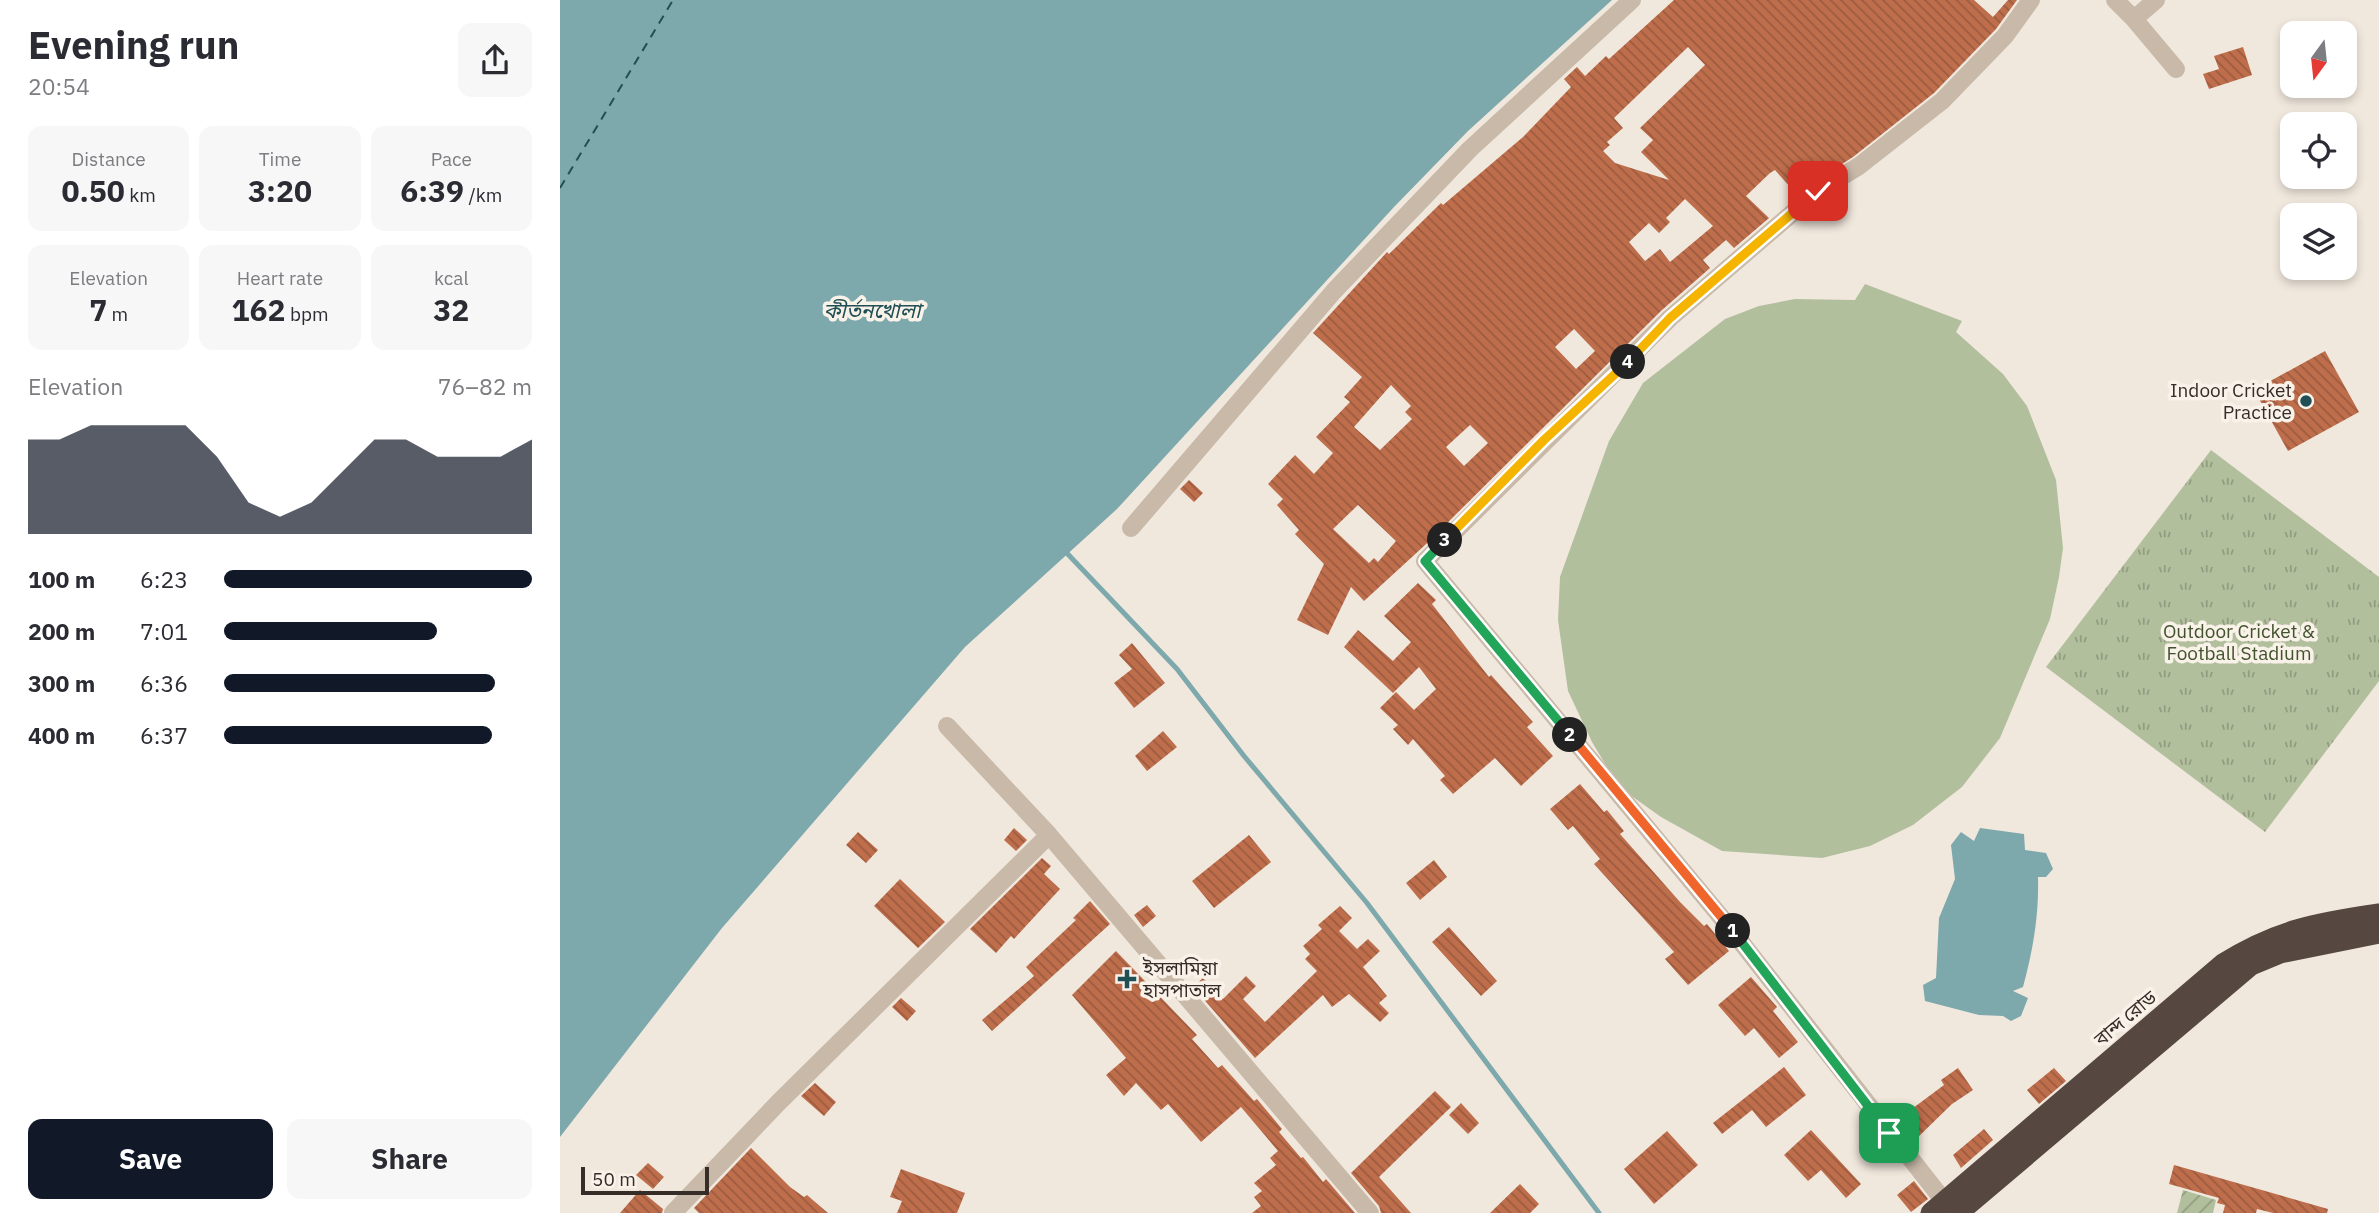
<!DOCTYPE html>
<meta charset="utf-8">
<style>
:root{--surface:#fff;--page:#f7f7f7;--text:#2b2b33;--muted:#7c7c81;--accent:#111827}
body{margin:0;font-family:"IBM Plex Sans","Noto Sans Bengali",sans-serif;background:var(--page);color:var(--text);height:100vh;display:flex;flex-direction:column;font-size:26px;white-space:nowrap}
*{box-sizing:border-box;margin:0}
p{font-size:23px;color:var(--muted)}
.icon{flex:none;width:38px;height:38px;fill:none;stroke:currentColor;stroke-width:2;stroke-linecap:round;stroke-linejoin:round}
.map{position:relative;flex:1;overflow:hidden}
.drawer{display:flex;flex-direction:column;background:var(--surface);width:560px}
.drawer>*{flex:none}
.needle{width:46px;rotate:195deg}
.fabs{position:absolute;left:1720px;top:21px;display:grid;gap:14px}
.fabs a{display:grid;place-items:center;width:77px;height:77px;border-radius:14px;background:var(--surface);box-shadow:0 4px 10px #0003;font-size:35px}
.scale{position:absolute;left:21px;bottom:18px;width:128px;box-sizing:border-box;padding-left:7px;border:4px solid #362d29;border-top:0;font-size:19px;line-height:24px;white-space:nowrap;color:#362d29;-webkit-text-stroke:5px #f9f2e9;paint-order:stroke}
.pin{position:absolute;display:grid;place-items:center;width:60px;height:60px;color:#fff;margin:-30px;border-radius:14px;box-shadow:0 4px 10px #0006}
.km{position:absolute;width:35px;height:35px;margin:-18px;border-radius:50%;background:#222;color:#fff;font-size:19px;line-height:35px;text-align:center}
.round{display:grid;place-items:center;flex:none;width:74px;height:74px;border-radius:14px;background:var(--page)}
.headline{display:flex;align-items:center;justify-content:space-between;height:119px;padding:0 28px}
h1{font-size:38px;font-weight:700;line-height:52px}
.metrics{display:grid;grid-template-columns:repeat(3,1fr);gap:10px;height:119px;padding:7px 28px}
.metrics div{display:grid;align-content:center;border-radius:14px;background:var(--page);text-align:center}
.metrics b{font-size:30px;font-weight:700}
.metrics small{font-size:19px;font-weight:400}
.metrics p{font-size:19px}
.chart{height:196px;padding:14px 28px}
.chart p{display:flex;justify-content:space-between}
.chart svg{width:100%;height:126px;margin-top:7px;fill:var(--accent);opacity:.7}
.button{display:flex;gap:14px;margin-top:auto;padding:14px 28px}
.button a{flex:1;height:80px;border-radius:14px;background:var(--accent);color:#fff;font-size:28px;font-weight:700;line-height:80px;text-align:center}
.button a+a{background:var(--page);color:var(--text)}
ul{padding:0 28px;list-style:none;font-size:23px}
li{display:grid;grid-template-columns:112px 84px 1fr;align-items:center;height:52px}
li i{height:18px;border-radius:9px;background:var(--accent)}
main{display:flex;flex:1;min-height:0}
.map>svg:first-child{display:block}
</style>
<main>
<section class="drawer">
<div class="headline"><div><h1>Evening run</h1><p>20:54</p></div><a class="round"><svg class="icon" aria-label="share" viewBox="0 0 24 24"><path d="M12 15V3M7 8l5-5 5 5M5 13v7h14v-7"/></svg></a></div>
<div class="metrics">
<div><p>Distance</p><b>0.50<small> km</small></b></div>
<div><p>Time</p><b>3:20</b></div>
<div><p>Pace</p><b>6:39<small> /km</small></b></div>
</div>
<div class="metrics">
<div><p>Elevation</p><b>7<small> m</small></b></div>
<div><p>Heart rate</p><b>162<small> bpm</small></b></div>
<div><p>kcal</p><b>32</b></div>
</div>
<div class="chart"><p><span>Elevation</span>76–82 m</p>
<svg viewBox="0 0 160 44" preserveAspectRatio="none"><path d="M0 44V11L10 11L20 6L30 6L40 6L50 6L60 17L70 33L80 38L90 33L100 22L110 11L120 11L130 17L140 17L150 17L160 11V44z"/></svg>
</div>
<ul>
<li><b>100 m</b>6:23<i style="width:100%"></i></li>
<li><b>200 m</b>7:01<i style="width:69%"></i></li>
<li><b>300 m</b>6:36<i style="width:88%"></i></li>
<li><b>400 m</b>6:37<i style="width:87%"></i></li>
</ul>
<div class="button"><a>Save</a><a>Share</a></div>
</section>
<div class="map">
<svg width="1819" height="1213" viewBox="0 0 1819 1213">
<defs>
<pattern id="park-tufts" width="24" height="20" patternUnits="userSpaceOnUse" patternTransform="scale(1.75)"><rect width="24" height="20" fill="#b2bf9d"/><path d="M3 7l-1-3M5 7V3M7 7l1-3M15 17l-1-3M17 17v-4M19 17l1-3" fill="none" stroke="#929c80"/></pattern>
<pattern id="garden-furrows" width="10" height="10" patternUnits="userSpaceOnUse" patternTransform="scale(1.75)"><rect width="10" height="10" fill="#b2bf9d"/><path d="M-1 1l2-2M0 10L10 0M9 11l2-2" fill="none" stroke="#929c80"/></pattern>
<pattern id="building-back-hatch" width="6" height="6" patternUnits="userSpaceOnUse" patternTransform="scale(1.75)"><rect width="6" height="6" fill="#bf6e4c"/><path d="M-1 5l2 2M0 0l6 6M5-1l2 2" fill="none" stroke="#9c5b3f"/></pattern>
</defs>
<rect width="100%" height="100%" fill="#f1e8dd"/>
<path fill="url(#park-tufts)" d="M 1651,450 L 1819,577 L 1819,681 L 1705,832 L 1486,667 Z"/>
<path fill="url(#garden-furrows)" d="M 1623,1190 L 1656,1200 L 1653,1213 L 1617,1213 Z"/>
<path fill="#b2bf9d" d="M 1305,284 L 1402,321 L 1396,332 L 1443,374 L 1467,406 L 1496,480 L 1503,548 L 1499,577 L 1490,619 L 1440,738 L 1402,787 L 1353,825 L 1310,846 L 1262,858 L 1162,851 L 1101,817 L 1059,787 L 1032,742 L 1008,691 L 998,620 L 1000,577 L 1049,441 L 1083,383 L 1165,319 L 1199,306 L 1235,299 L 1295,300 Z"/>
<path fill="#7da8ac" d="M 0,0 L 1052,0 L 908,131 L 834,207 L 557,509 L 405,647 L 162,928 L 0,1137 Z
M 1420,828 L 1464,834 L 1465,850 L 1486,853 L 1493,869 L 1486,877 L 1478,877 C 1479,916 1473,950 1463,987 L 1453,991 L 1468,998 L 1461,1016 L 1451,1021 L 1443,1016 L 1419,1015 L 1365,1001 L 1363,985 L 1376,978 L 1379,918 L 1395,879 L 1391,845 L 1401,832 L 1414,841 Z"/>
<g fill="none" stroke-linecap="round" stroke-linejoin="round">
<path stroke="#7da8ac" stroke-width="5" d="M 503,549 L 617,669 L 684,756 L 807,903 L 1039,1213"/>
<path stroke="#204f55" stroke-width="2" stroke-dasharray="9 7" stroke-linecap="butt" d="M 0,188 L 113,0"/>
</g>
<path fill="url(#building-back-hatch)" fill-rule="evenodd" d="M 1114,0 L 1414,0 L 1433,17 L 1448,0 L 1457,0 L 1436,29 L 1374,93 L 1293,157 L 1243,189 L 1238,182 L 1231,188 L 1215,170 L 1210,173 L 1186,196 L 1209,218 L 1174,248 L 1166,240 L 1143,260 L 1150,268 L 1102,310 L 864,546 L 804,601 L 791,587 L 768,635 L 737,620 L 764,564 L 735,534 L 739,530 L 717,505 L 723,499 L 708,484 L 735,455 L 754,474 L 773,453 L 756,437 L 790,402 L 784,397 L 802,377 L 753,333 L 827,252 L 829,254 L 881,203 L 883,205 L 963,137 L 1011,87 L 1004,79 L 1017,67 L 1025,76 L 1046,56 L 1049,59 ZM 1128,47 L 1145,65 L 1080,128 L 1093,140 L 1081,152 L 1109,180 L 1055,163 L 1043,151 L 1050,145 L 1047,142 L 1063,128 L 1054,118 ZM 1125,199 L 1153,226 L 1110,262 L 1100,249 L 1085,261 L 1069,242 L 1089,223 L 1099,233 L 1110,222 L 1106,218 ZM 1014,329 L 1035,351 L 1016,369 L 995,347 ZM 831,385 L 851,406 L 845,412 L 852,419 L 820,450 L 794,427 ZM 910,425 L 928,443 L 904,466 L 886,447 ZM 798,505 L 836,541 L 818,562 L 814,558 L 809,563 L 773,529 Z
M 1683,47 L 1692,75 L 1649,89 L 1643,74 L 1659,69 L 1654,56 Z
M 1765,351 L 1799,412 L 1728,451 L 1694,390 Z
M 629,480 L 643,493 L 634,502 L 620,489 Z
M 858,583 L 876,600 L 872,604 L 929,677 L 931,675 L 973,722 L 967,727 L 993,756 L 961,786 L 935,758 L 893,794 L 880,780 L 885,776 L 853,739 L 848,745 L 833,729 L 838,725 L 820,708 L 836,692 L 854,710 L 876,689 L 859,667 L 833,693 L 784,647 L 798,630 L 833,661 L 851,642 L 824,616 Z
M 572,643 L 605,683 L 574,708 L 554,683 L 572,669 L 559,655 Z
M 603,731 L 617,747 L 587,771 L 575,756 Z
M 1020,784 L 1044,812 L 1047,810 L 1064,831 L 1060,834 L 1120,902 L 1144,926 L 1147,924 L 1169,951 L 1128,985 L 1105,959 L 1114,952 L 1034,864 L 1040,859 L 1013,826 L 1008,830 L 990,809 Z
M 454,828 L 467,840 L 456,851 L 444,840 Z
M 298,832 L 318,850 L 306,863 L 286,845 Z
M 689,835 L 711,862 L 654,908 L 632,881 Z
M 482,858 L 491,866 L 484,874 L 500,889 L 454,939 L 451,936 L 436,953 L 410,929 Z
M 874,860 L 887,877 L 860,900 L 846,883 Z
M 340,879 L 385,922 L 358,948 L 314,906 Z
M 530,901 L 550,924 L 432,1031 L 422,1020 L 474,976 L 466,967 L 516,920 L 513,918 Z
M 587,905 L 596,916 L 583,927 L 574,915 Z
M 780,906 L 792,918 L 779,931 L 797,949 L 808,939 L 820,951 L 803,967 L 827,996 L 819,1003 L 829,1013 L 820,1022 L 789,994 L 772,1007 L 763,995 L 695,1058 L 633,987 L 643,978 L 663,999 L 686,976 L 696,986 L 683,999 L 705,1022 L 757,971 L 745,959 L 750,954 L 743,946 L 762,929 L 758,925 Z
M 889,927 L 937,981 L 921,996 L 872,942 Z
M 556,951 L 637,1035 L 632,1039 L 658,1068 L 662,1065 L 694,1101 L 697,1099 L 722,1129 L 719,1132 L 741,1158 L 743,1157 L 763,1182 L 766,1179 L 795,1213 L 692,1213 L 701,1206 L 694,1197 L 702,1191 L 694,1183 L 716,1165 L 710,1158 L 718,1151 L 681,1107 L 641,1142 L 608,1104 L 601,1110 L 576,1083 L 564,1096 L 546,1075 L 566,1058 L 512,995 Z
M 1191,977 L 1217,1007 L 1213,1011 L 1238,1042 L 1219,1058 L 1194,1028 L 1185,1036 L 1158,1005 Z
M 341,998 L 356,1011 L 347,1021 L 332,1007 Z
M 1224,1067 L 1246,1095 L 1206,1127 L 1192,1110 L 1162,1134 L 1153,1123 Z
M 1398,1068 L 1413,1090 L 1392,1104 L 1355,1140 L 1337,1120 L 1384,1085 L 1381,1080 Z
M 1494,1068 L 1506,1081 L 1479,1104 L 1467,1090 Z
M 255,1083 L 276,1102 L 264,1116 L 241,1096 Z
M 875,1091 L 891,1107 L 819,1177 L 851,1213 L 821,1213 L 819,1206 L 791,1173 Z
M 901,1103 L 919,1123 L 908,1134 L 889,1115 Z
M 1424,1129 L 1433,1140 L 1401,1168 L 1393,1155 Z
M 1251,1130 L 1301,1184 L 1286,1198 L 1261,1170 L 1248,1181 L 1224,1155 Z
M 1107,1131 L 1138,1165 L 1094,1204 L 1064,1169 Z
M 191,1148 L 230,1187 L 244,1197 L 247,1195 L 268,1213 L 139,1213 L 134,1208 Z
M 88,1163 L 104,1177 L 93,1189 L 76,1175 Z
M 1614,1165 L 1768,1209 L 1767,1213 L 1713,1213 L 1697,1209 L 1696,1213 L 1663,1213 L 1665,1205 L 1657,1203 L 1659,1198 L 1609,1184 Z
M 341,1169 L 405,1193 L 397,1213 L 337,1213 L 342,1201 L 330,1197 Z
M 1354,1181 L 1368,1199 L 1351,1212 L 1337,1195 Z
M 960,1184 L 979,1204 L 970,1213 L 930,1213 Z
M 80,1190 L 103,1209 L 102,1213 L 60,1213 Z"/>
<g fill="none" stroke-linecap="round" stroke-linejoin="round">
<path stroke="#c8b9a9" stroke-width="18" d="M 1555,0 L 1574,19
M 1596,0 L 1574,19 L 1616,69
M 571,528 L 774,291 L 910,149 L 1072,0
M 387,726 L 489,835
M 1391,1210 L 1166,923 L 865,561 L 1110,318 L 1258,191 L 1299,166 L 1382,101 L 1445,36 L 1471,0
M 113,1213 L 218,1103 L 489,835 L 810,1213"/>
<path stroke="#564840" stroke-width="21" d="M 1371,1213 L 1663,964 C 1717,930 1757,923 1819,914
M 1398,1213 L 1691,965 L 1720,953 L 1819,933"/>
</g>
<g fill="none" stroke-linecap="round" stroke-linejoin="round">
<g stroke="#fff" stroke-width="14">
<path id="split-1" d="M 1173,931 L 1329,1133"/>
</g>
<g stroke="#fff" stroke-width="14">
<path id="split-2" d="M 1010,735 L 1173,931"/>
</g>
<g stroke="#fff" stroke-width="14">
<path id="split-3" d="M 885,540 L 865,561 L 1010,735"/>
</g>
<g stroke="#fff" stroke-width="14">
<path id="split-4" d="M 885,540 L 984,440 L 1068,362"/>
</g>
<g stroke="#fff" stroke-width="14">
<path id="split-5" d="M 1068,362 L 1110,318 L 1258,191"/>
</g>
<use href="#split-1" stroke="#22a559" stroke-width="9"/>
<use href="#split-2" stroke="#f0652b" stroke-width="9"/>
<use href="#split-3" stroke="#22a559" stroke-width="9"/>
<use href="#split-4" stroke="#f5b400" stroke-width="9"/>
<use href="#split-5" stroke="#f5b400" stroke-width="9"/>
</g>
<g fill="#204f55" stroke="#f9f2e9" stroke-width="2.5">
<circle cx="1746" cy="401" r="7"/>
<path d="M563.5 968.5h7v7h7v7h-7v7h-7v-7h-7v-7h7z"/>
</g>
<g text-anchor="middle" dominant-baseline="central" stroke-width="7" stroke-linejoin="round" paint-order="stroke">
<g font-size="19" fill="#362d29" stroke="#f9f2e9" text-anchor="end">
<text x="1732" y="390">Indoor Cricket<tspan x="1732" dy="22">Practice</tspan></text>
<text x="583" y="968" text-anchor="start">ইসলামিয়া<tspan x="583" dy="22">হাসপাতাল</tspan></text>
</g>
<g font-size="19" fill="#43522e" stroke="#f9f2e9">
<text x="1679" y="631">Outdoor Cricket &amp;<tspan x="1679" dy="22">Football Stadium</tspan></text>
</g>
<g font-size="19" fill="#362d29" stroke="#f9f2e9">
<text transform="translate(1565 1018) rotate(-40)">বান্দ রোড</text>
</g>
<g font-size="21" font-style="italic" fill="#204f55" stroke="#f9f2e9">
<text x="312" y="310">কীর্তনখোলা</text>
</g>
</g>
</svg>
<div class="fabs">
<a><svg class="needle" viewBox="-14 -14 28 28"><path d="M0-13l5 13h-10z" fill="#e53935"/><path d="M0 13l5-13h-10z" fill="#7c7c81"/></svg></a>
<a><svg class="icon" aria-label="locate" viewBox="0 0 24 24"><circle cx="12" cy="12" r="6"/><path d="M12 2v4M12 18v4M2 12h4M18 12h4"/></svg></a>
<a><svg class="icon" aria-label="layers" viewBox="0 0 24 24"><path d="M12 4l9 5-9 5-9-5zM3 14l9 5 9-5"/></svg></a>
</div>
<div class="scale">50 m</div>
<div class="pin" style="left:1329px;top:1133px;background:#1e9e55"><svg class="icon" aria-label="arrive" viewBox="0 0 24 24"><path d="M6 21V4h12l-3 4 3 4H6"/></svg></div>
<div class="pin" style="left:1258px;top:191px;background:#d93025"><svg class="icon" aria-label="check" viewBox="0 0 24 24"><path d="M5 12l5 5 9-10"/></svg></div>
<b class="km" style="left:1173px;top:931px">1</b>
<b class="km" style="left:1010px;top:735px">2</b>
<b class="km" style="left:885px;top:540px">3</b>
<b class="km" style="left:1068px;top:362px">4</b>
</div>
</main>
